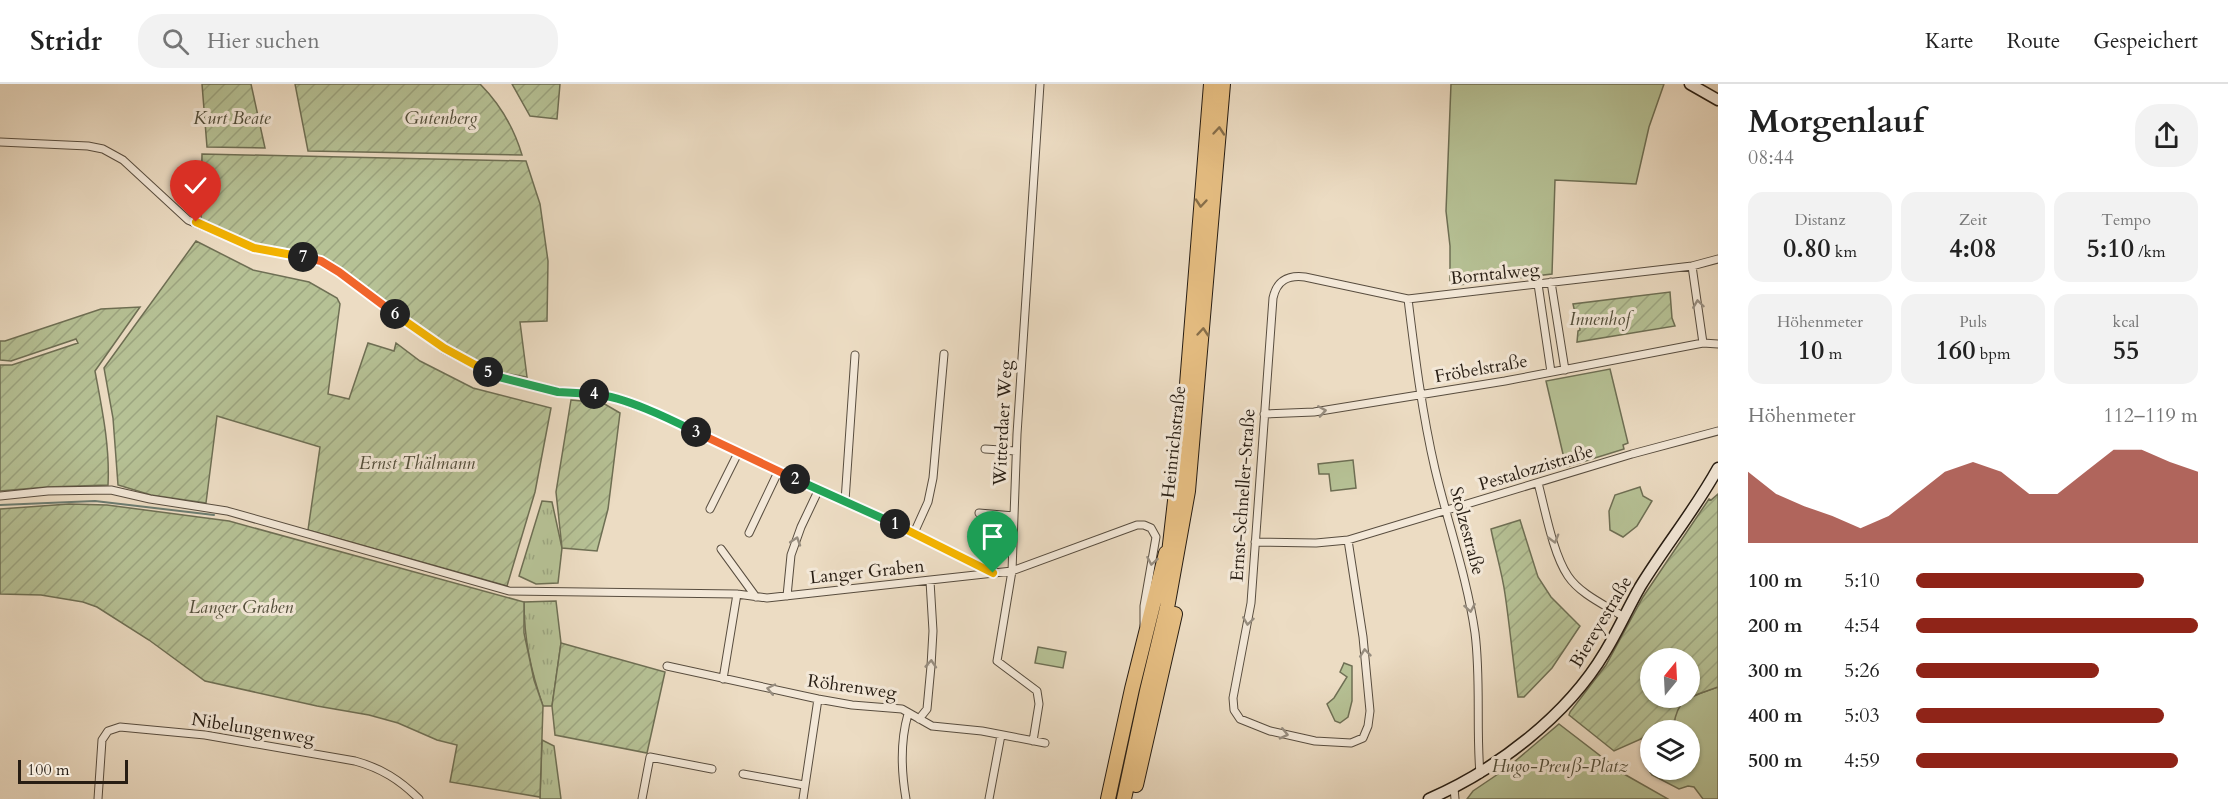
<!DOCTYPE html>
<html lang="de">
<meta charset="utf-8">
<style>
:root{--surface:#fff;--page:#f2f2f2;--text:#222;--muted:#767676;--line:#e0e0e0;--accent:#8f2418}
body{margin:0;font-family:Cardo,serif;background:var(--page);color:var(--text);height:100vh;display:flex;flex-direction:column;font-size:22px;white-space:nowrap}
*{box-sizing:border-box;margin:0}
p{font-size:20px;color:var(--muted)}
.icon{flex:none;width:33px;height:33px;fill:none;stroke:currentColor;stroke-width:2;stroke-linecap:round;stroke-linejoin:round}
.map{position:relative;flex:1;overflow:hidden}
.details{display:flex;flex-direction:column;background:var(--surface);width:510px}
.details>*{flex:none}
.needle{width:39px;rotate:18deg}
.controls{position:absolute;left:1640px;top:564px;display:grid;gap:12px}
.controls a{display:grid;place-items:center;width:60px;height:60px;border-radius:50%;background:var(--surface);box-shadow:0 2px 4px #0004;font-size:30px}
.scale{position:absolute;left:18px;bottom:15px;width:110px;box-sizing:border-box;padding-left:6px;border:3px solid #271d13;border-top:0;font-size:16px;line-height:21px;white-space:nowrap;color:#271d13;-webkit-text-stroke:4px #f3e8d8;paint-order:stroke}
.pin{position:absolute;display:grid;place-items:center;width:51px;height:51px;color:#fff;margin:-62px -26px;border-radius:50% 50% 50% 0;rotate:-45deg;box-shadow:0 0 6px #0007}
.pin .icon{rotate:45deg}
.km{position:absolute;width:30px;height:30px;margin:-15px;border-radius:50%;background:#222;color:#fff;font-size:16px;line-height:30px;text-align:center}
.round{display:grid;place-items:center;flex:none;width:63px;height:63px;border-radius:24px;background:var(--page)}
.headline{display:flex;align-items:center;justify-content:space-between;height:102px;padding:0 30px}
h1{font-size:33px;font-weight:700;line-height:45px}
.metrics{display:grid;grid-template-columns:repeat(3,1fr);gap:9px;height:102px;padding:6px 30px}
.metrics div{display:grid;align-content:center;border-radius:15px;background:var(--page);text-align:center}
.metrics b{font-size:26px;font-weight:700}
.metrics small{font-size:16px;font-weight:400}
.metrics p{font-size:16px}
.chart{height:168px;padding:12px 30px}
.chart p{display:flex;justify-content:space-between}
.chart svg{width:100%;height:108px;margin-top:6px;fill:var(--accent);opacity:.7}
ul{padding:0 30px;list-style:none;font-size:20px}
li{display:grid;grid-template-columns:96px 72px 1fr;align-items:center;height:45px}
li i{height:15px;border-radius:8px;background:var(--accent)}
header{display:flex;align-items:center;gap:36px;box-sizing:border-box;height:84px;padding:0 30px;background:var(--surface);border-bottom:2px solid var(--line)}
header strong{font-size:28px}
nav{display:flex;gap:33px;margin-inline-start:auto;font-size:21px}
.search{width:420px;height:54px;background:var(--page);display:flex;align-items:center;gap:15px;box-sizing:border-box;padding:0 21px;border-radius:24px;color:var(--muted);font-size:22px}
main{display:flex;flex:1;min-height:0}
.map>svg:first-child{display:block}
</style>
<header>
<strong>Stridr</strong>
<div class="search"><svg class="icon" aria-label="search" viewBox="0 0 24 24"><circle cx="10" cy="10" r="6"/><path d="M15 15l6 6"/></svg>Hier suchen</div>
<nav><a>Karte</a><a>Route</a><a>Gespeichert</a></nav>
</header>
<main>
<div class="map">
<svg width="1718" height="715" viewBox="0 0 1718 715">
<defs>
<pattern id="grass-tufts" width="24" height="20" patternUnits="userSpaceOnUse" patternTransform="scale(1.5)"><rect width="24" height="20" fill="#b6c195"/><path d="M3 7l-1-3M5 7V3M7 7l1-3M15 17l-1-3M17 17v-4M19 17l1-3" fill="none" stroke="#9ca580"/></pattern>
<pattern id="garden-furrows" width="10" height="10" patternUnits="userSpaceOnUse" patternTransform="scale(1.5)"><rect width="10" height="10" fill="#b6c195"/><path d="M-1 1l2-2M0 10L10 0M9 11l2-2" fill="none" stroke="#9ca580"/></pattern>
</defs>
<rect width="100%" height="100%" fill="#ecdcc3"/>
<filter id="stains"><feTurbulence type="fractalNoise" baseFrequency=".00333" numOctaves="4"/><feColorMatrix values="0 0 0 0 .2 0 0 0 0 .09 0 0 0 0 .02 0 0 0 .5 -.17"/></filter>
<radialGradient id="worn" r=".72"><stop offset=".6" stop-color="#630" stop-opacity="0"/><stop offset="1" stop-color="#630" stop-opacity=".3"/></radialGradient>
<path fill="url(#grass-tufts)" stroke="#6e6f54" stroke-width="1.5" d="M 542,417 L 552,418 L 562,464 L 558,499 L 536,500 L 519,492 Z
M 556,517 L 561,559 L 552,622 L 543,622 C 531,587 524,556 524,518 Z
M 542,656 L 554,662 L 561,715 L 540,715 Z"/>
<path fill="#b6c195" stroke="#6e6f54" stroke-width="1.5" d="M 1451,0 L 1664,0 L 1649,43 L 1636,100 L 1555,96 L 1552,190 L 1450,202 L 1450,162 L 1446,127 Z
M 1610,285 L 1628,359 L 1623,361 L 1624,365 L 1566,383 L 1546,297 Z
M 1353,376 L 1356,404 L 1331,407 L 1329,390 L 1319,390 L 1318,380 Z
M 1640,403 L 1643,412 L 1652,417 L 1637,442 L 1623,453 L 1610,446 L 1609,427 L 1615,411 Z
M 1038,563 L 1066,568 L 1063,584 L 1035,579 Z
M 1344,579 L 1352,582 L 1352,617 L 1348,633 L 1340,639 L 1335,637 L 1327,620 L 1334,614 L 1347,593 L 1340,588 Z
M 1718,603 L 1718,715 L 1703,715 L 1694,703 L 1688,702 L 1679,705 L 1652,691 L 1647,684 L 1689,686 L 1689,646 L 1677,646 C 1665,617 1697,611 1718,603 Z
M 1559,640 L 1624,690 L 1668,715 L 1467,715 L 1473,707 L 1507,684 Z"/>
<path fill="url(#garden-furrows)" stroke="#6e6f54" stroke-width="1.5" fill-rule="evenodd" d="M 202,0 L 251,0 L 265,64 L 207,63 Z
M 295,0 L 480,0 C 500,20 514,44 522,71 L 308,67 Z
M 512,0 L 560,0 L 557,35 L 530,32 Z
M 202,70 L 526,77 L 540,120 L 548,177 L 547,237 L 520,238 L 527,293 L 497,288 L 442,259 L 322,174 L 262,163 L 201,135 Z
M 196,157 L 253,186 L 309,198 L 337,214 L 340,220 L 328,310 L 349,315 L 368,259 L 394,267 L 396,259 L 420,277 L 473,304 L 551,324 L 535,408 L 507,502 L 308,446 L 320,363 L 217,332 L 206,419 L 151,411 L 118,401 L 113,334 L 104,284 Z
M 1670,208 L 1672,234 L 1675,242 L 1577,258 L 1578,247 L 1580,246 L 1578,229 L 1575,229 L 1573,220 Z
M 140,223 L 95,287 C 102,325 110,362 108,401 L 47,403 L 0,407 L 0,281 L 12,281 L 78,259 L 76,255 L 11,277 L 0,276 L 0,257 L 5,257 L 101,225 Z
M 571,316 L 603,319 L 620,329 L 608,425 L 597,467 L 562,464 L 556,408 Z
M 1718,410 L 1718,603 C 1694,612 1677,612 1674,641 L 1661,646 L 1650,646 L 1650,651 L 1614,667 L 1569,631 L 1570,628 L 1606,581 L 1643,513 L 1709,415 L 1711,416 ZM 1650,574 L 1689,574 L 1689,614 L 1650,614 Z
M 69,420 L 107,421 L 229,437 L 524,518 L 524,549 L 534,596 L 543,622 L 540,713 L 450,698 L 457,661 L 437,656 L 398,639 L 369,631 L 317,622 L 205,597 L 149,556 L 97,523 L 83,518 L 41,511 L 0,510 L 0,425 Z
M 1520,436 L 1538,493 L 1551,513 L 1580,542 L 1552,584 L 1524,613 L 1518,613 C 1513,578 1510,544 1505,510 C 1502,488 1495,466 1491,445 Z
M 561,559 L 665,588 L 647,669 L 555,651 L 552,622 Z"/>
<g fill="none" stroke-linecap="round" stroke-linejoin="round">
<path stroke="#6b7c71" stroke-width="2" d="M 0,421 L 95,417 L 214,431"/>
<g stroke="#584d3f" stroke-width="9">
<path id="street" d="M 0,58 L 88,62 L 103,65 L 123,76 L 188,136 L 254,164 L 321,177 L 339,188 L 443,265 L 495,292 L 558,307 L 605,311 L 669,334 L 738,369 L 914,449 L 993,489
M 1692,182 L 1703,259
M 1551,198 L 1565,286
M 1538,200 L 1551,288
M 1408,215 C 1415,272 1422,329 1435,385 C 1448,440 1467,493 1475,549 C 1481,596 1476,643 1480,690
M 1264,330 L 1314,328 L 1505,297 L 1703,259 L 1718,260
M 985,365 L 1016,367
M 1538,399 C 1545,425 1553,470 1568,492 C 1580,510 1605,521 1624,533
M 0,412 L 48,407 L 111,406 L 150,415 L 227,427 L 509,507 L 737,510 L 767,514 L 1012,487 L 1137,441 L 1144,441 L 1151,444 L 1156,453 L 1144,522 L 1144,541
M 845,417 L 855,271
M 710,425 L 738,369
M 979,429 L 1014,432
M 749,449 L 778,388
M 914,449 L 928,418 L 933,394 L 944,270
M 1348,456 L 1363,553 L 1370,627 L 1368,642 L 1363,654 L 1351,659 L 1315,657 L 1270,647 L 1240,635 L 1234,626 L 1233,614 L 1251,519 L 1273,214 C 1277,196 1288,191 1305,193 L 1408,215 L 1692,182 L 1718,175
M 1255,458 L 1316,459 L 1348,456 L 1632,370 L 1718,347
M 721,465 L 756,513
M 787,512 L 791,471 L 801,443 L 819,405
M 667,582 L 818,615 L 852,621 L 902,625 L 932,642 L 982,647 L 1045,659
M 723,595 L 737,510
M 919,635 L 927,625 L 931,582 L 933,547 L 930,497
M 1033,657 L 1039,620 L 1037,607 L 997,577 L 1012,487 L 1017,350 L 1040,0
M 743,690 L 804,701
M 1454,704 L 1455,715
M 98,715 L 102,656 L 108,647 L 120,643 L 205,651 L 355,677 C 381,684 400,696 419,715
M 642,715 L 650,673 L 712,685
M 803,715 L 818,615
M 906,715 C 901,686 900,658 908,630
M 989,715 L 1001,651"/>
</g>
<g stroke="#271d13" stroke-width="13">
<path id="secondary" d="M 1690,0 L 1718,16
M 1429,715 C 1496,686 1567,632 1605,568 C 1618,547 1628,524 1640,503 C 1665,462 1695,426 1718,384"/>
</g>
<g stroke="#271d13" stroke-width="16">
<path id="highway" d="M 1168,478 L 1184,338 L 1211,0
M 1136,701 L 1175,530
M 1108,715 L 1132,605 L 1166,469
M 1124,715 L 1147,607 L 1167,524 L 1188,407 L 1223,0"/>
</g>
<use href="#street" stroke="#f3e8d8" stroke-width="7"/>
<use href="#secondary" stroke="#f3e8d8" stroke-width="10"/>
<use href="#highway" stroke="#e6be82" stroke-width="14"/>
</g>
<defs><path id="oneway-chevron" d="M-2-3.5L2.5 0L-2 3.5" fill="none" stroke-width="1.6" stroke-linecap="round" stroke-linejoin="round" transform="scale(1.5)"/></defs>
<g stroke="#866e4a">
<use href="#oneway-chevron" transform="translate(1219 47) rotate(-85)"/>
<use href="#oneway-chevron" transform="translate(1201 119) rotate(95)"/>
<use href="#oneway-chevron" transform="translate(1203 248) rotate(-85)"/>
</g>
<g stroke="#978d7f">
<use href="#oneway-chevron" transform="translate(1698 220) rotate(-98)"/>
<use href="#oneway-chevron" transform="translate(1322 327) rotate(-9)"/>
<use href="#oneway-chevron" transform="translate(1554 455) rotate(74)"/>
<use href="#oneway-chevron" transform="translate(796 457) rotate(-72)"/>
<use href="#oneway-chevron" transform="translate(1152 477) rotate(100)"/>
<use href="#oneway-chevron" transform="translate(1470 524) rotate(80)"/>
<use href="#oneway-chevron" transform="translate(1248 537) rotate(98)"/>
<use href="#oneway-chevron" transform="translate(1365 569) rotate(-96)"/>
<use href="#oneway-chevron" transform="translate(931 580) rotate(-86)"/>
<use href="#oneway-chevron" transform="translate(771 605) rotate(-168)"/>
<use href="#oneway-chevron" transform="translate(1284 650) rotate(13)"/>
</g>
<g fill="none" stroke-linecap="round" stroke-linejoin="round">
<g stroke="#fff" stroke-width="12">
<path id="split-1" d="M 895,440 L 993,489"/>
</g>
<g stroke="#fff" stroke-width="12">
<path id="split-2" d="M 795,395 L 895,440"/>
</g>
<g stroke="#fff" stroke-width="12">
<path id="split-3" d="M 696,348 L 795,395"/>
</g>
<g stroke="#fff" stroke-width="12">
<path id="split-4" d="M 594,310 C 625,313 668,334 696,348"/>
</g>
<g stroke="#fff" stroke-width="12">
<path id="split-5" d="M 488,288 L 495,292 L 558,308 L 594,310"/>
</g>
<g stroke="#fff" stroke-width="12">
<path id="split-6" d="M 395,230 L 444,264 L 488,288"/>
</g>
<g stroke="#fff" stroke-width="12">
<path id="split-7" d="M 303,173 L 321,177 L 339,188 L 395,230"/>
</g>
<g stroke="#fff" stroke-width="12">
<path id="split-8" d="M 196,138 L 254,164 L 303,173"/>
</g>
<use href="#split-1" stroke="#f5b400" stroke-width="8"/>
<use href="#split-2" stroke="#22a559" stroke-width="8"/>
<use href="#split-3" stroke="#f0652b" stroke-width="8"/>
<use href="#split-4" stroke="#22a559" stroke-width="8"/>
<use href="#split-5" stroke="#22a559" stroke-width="8"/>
<use href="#split-6" stroke="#f5b400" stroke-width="8"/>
<use href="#split-7" stroke="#f0652b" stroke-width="8"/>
<use href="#split-8" stroke="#f5b400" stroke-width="8"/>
</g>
<g text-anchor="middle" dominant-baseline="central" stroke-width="6" stroke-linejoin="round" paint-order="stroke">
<g font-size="18" font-style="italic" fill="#524e3a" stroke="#f3e8d8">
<text x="232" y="34">Kurt Beate</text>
<text x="441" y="34">Gutenberg</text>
<text x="1600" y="235">Innenhof</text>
<text x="417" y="379">Ernst Thälmann</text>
<text x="241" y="523">Langer Graben</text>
<text x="1560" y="682">Hugo-Preuß-Platz</text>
</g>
<g font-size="18" fill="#271d13" stroke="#f3e8d8">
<text transform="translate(1495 190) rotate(-6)">Borntalweg</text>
<text transform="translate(1481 285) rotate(-10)">Fröbelstraße</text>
<text transform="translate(1003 339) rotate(-87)">Witterdaer Weg</text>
<text transform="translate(1174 358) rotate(-84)">Heinrichstraße</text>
<text transform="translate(1536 384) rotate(-17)">Pestalozzistraße</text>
<text transform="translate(1243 411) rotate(-86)">Ernst-Schneller-Straße</text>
<text transform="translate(1467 447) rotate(75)">Stolzestraße</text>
<text transform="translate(867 488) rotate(-6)">Langer Graben</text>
<text transform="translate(1601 538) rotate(-59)">Biereyestraße</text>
<text transform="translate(852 603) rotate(8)">Röhrenweg</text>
<text transform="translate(253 645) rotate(9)">Nibelungenweg</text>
</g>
</g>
<rect width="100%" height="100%" filter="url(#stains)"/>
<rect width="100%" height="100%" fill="url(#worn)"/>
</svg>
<div class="controls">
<a><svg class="needle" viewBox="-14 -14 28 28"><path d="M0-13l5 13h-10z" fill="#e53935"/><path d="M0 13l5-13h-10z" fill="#767676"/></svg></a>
<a><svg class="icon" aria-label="layers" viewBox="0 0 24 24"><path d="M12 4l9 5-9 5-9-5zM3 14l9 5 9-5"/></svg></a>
</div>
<div class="scale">100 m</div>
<div class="pin" style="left:993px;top:489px;background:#1e9e55"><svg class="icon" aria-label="arrive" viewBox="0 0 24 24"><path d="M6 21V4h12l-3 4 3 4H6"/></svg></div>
<div class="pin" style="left:196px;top:138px;background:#d93025"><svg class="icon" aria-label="check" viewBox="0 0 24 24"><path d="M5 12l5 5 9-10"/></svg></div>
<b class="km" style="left:895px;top:440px">1</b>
<b class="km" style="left:795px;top:395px">2</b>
<b class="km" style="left:696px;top:348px">3</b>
<b class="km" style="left:594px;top:310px">4</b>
<b class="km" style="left:488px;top:288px">5</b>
<b class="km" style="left:395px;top:230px">6</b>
<b class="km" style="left:303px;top:173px">7</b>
</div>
<section class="details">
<div class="headline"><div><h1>Morgenlauf</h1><p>08:44</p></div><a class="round"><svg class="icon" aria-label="share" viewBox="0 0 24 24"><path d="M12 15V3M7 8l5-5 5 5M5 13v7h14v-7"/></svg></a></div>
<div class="metrics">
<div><p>Distanz</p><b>0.80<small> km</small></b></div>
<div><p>Zeit</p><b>4:08</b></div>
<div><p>Tempo</p><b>5:10<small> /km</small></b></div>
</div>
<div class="metrics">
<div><p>Höhenmeter</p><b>10<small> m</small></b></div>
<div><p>Puls</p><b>160<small> bpm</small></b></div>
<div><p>kcal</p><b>55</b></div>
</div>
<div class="chart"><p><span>Höhenmeter</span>112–119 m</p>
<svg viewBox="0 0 160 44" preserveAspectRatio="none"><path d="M0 44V15L10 24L20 29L30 33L40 38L50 33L60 24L70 15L80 11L90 15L100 24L110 24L120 15L130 6L140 6L150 11L160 15V44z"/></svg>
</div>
<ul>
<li><b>100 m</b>5:10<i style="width:81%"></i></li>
<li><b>200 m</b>4:54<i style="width:100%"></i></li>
<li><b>300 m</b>5:26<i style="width:65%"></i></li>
<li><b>400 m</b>5:03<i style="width:88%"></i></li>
<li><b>500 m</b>4:59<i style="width:93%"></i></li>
</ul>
</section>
</main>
